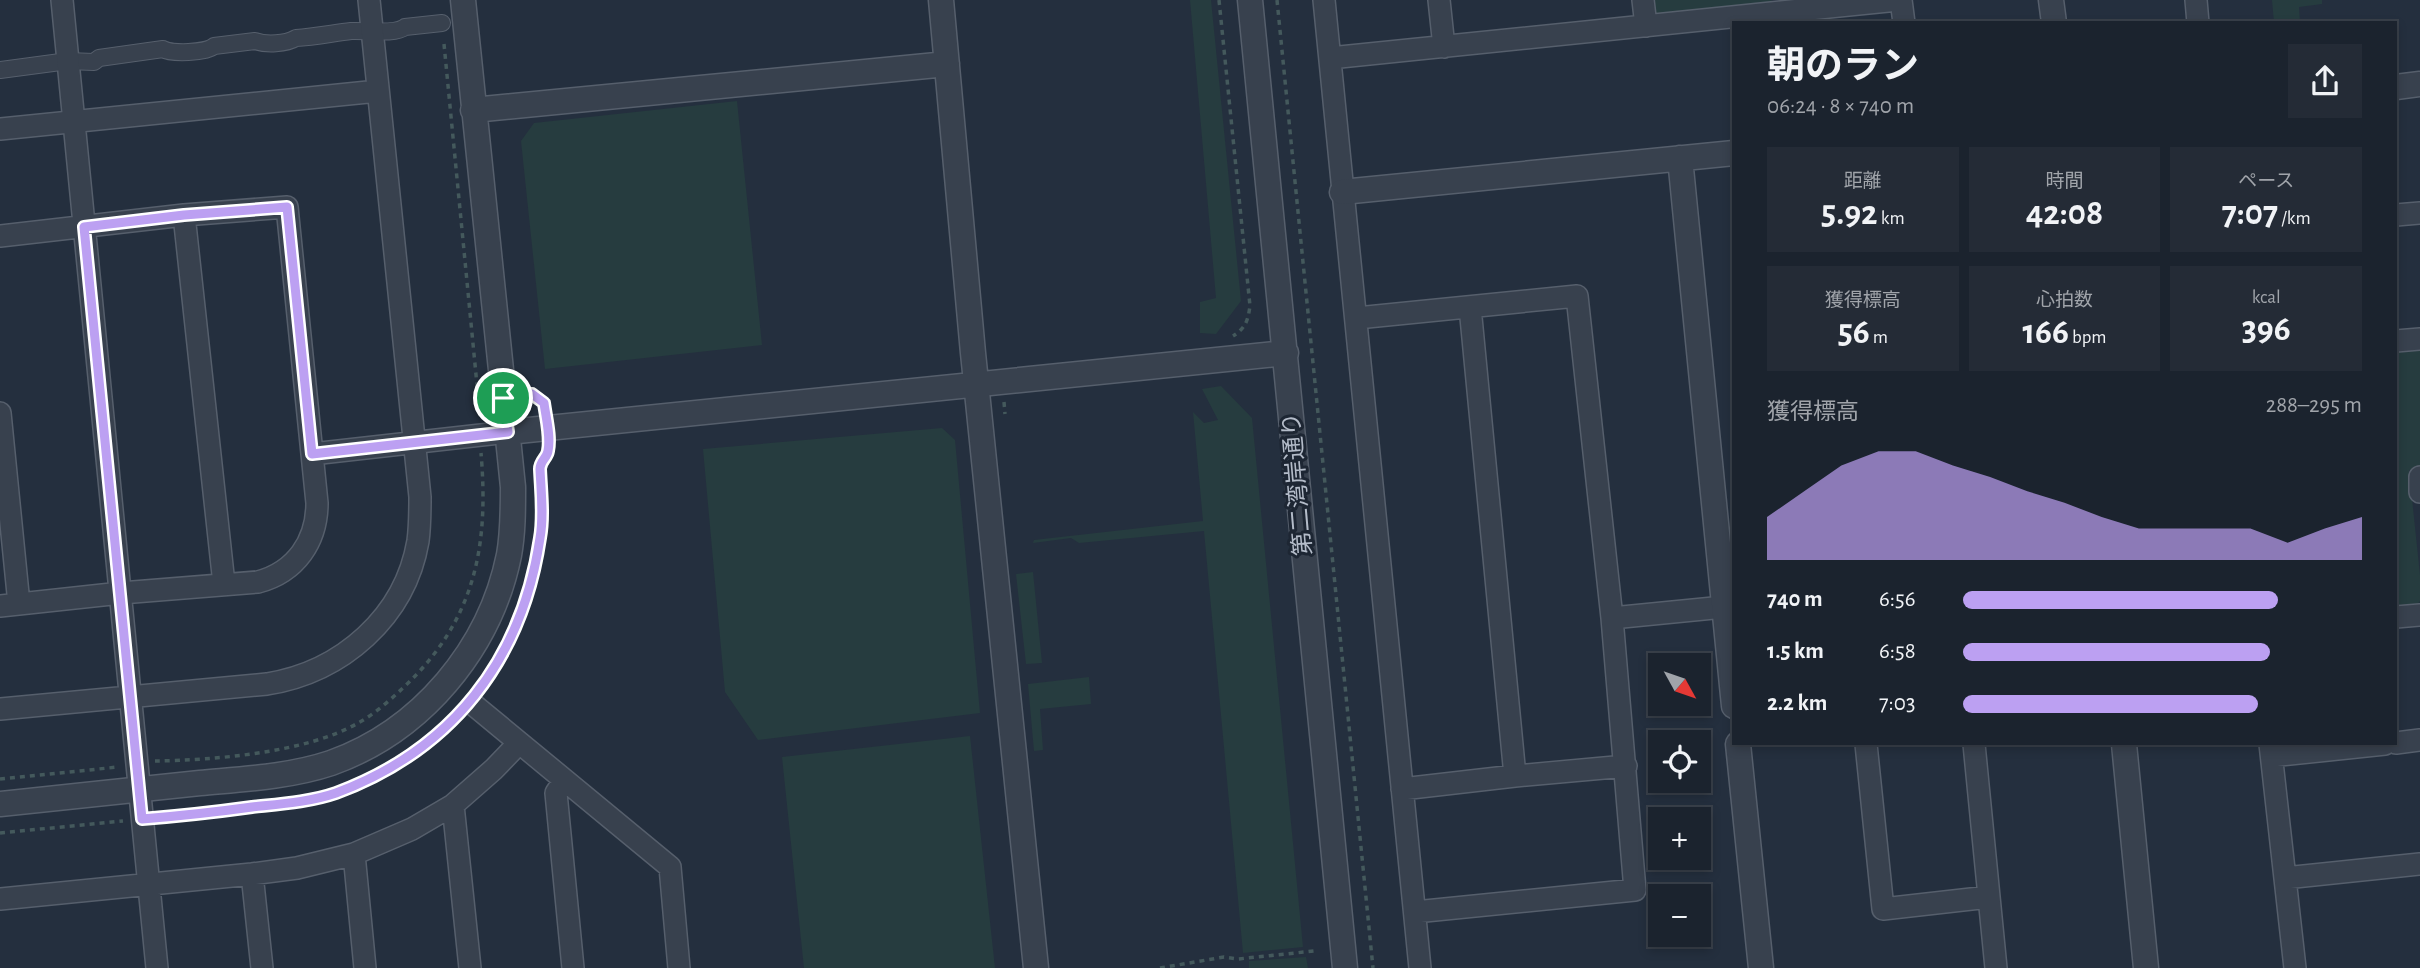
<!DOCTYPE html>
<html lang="ja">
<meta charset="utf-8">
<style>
:root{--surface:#1b232e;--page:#242b36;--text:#f1f3f6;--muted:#a0a4aa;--line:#39404a;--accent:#bca0f2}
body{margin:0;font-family:"Alegreya Sans","Noto Sans JP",sans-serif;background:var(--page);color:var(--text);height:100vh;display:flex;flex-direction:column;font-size:26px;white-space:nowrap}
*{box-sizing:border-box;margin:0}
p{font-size:23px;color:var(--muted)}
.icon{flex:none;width:38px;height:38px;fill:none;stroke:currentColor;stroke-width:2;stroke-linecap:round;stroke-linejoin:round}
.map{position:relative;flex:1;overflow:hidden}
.drawer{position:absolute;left:1732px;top:21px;width:665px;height:724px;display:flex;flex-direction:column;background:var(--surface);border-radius:0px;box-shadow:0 4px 10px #0003,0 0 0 2px var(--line)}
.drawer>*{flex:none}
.needle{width:46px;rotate:130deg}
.tools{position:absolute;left:1648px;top:653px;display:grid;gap:14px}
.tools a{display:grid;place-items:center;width:63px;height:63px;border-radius:0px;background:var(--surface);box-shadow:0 4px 10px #0003,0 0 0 2px var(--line);font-size:35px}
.pin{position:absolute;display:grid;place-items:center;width:60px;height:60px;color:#fff;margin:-30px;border:4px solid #fff;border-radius:50%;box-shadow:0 2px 7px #0007}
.round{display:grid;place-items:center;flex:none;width:74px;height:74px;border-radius:0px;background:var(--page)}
.headline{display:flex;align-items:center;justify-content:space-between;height:119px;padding:0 35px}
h1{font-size:38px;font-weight:700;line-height:52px}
.stats{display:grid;grid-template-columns:repeat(3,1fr);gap:10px;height:119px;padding:7px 35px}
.stats div{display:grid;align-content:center;border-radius:0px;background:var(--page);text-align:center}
.stats b{font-size:35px;font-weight:700}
.stats small{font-size:19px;font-weight:400}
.stats p{font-size:19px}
.chart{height:196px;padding:14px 35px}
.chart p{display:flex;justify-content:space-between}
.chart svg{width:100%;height:126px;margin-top:7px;fill:var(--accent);opacity:.7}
ul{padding:0 35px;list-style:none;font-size:23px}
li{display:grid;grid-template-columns:112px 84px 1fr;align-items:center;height:52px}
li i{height:18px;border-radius:9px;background:var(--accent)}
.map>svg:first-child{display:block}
</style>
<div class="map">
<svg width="2420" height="968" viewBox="0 0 2420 968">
<rect width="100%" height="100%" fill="#242f3e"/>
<path fill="#263c3f" d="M 1190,0 L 1211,0 L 1241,301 L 1216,334 L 1200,333 L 1200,302 L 1216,298 Z
M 1649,0 L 1772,0 L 1768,4 L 1657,14 L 1650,9 Z
M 2272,0 L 2322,0 L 2322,4 L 2299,7 L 2300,23 L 2274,23 Z
M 737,101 L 762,345 L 545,369 L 521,141 L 534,123 Z
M 2420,347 L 2420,469 L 2409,470 L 2420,575 L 2420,601 L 2416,606 L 2396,608 L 2396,349 Z
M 1221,386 L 1252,418 L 1303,947 L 1243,953 L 1204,531 L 1079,543 L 1071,538 L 1033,543 L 1034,540 L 1203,521 L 1193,412 L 1204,423 L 1218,420 L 1202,389 Z
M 942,428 L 955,440 L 980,713 L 758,740 L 725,692 L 703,449 Z
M 1033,572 L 1042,663 L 1026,664 L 1016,574 Z
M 1089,677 L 1091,704 L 1040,709 L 1043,750 L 1034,751 L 1028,684 Z
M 970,736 L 995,968 L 804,968 L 782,757 Z
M 1306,957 L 1308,968 L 1249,968 L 1249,961 Z"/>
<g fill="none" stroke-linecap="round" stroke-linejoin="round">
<g stroke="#565f6c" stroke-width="18">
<path id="pedestrian" d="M 0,70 L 68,61 L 94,62 L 99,58 L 163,49 C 171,54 206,53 214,46 L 255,41 C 266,45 286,44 296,38 C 314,37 334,33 351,31 C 365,30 395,35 405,27 L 442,23"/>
</g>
<g stroke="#565f6c" stroke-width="24">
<path id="minor" d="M 62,0 L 157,968
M 1324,0 L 1420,968
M 1439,0 L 1444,47
M 1643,0 L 1646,26
M 1901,0 L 1904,23
M 2196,0 L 2198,23
M 1330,58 L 1898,0
M 0,129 L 378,91
M 184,215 L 224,584
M 2396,215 L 2420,213
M 0,236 L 184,215 L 287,207 L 317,503 C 317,541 296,572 258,582 L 121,593 L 0,606
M 1470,307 L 1515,776
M 1357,318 L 1577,296 L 1612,618 L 1635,890 L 1415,912
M 2396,341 L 2420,339
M 0,413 L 19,604
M 312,454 L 508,432
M 2420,477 L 2420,492
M 2396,617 L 2420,615
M 1612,618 L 1734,606
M 475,706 L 670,867 L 679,968
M 0,709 L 267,684 C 342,672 405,617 418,541 C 420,526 420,512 420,497 L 369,0
M 2396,743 L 2420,740
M 1866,744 L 1883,909 L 1989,897
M 1974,744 L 1996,968
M 2270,744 L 2295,968
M 2272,756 L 2385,744
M 564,781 L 556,793 L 573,968
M 1402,789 L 1515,776 L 1626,766
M 453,805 L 470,968
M 354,854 L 365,968
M 252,874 L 262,968
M 2285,878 L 2420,864
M 0,899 L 252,874 L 297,868 L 354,854 L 412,829 L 453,805 L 494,769 L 519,743"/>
</g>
<g stroke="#565f6c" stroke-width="27">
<path id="tertiary" d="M 941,0 L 973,353 L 1036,968
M 1250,0 L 1345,968
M 2051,0 L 2054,23
M 2396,87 L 2420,84
M 473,110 L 947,64
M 1680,158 L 1734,706
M 1342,192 L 1734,153
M 508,432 L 1286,353
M 1738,744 L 1761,968
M 2124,744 L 2146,968
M 0,804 C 67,797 133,790 200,783 C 243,779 289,777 331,763 C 421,731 490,649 509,555 C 513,533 513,510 513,487 L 463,0"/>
</g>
<path stroke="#44595c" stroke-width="3.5" stroke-dasharray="5 5" stroke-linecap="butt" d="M 1219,0 L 1250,306 C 1248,320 1246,328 1233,336
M 1277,0 L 1373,968
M 444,44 L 480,416
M 524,396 L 532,394 L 545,403 L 545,407
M 1004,402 L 1005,414
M 481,688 C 512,642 537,590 541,533 C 542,512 539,490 540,468 C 541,461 547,456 548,449
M 155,761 C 214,760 306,753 358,723 C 375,714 390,700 404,687 C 475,620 489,547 481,453
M 0,779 L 118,767
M 159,818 C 216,812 275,809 330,795 C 377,783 425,750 457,715
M 0,833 L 123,821
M 1160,968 L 1224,957 L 1238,959 L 1314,951"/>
<use href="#pedestrian" stroke="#38414e" stroke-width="16"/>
<use href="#minor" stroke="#38414e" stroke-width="21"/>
<use href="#tertiary" stroke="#38414e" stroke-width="24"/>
</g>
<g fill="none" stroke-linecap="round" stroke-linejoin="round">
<g stroke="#fff" stroke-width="14">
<path id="route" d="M 287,207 L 312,454 L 508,432 L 503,398 L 532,394 L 544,403 C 546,418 551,437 548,451 C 547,458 540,461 540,469 C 541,492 544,516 540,538 C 522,660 452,750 336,793 C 310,802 280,804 252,807 C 216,812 179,816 142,819 L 84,227 L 184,215 Z"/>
</g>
<use href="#route" stroke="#bca0f2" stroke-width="9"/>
</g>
<g text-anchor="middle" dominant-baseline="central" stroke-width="6" stroke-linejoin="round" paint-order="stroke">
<g font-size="24" fill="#b4bcc9" stroke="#1d2633">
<text transform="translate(1298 484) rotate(-95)">第二湾岸通り</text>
</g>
</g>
</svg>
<div class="tools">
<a><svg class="needle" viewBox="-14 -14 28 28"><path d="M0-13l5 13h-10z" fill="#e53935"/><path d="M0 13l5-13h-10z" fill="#a0a4aa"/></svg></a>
<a><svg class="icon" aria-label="locate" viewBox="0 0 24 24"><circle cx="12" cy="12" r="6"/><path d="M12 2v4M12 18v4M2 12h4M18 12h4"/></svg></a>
<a>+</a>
<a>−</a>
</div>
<div class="pin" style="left:503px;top:398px;background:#1e9e55"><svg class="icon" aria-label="arrive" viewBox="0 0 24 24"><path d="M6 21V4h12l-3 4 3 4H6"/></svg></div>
<section class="drawer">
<div class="headline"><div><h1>朝のラン</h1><p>06:24 · 8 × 740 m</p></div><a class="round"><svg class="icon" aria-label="share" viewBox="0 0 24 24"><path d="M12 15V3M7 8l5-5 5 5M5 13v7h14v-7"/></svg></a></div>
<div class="stats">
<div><p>距離</p><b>5.92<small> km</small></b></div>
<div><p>時間</p><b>42:08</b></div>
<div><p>ペース</p><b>7:07<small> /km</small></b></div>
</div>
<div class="stats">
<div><p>獲得標高</p><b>56<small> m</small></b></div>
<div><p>心拍数</p><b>166<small> bpm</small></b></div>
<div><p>kcal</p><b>396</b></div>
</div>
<div class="chart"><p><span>獲得標高</span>288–295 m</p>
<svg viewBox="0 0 160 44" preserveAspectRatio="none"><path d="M0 44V29L10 20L20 11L30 6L40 6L50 11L60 15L70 20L80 24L90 29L100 33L110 33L120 33L130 33L140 38L150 33L160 29V44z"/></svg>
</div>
<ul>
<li><b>740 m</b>6:56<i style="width:79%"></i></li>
<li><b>1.5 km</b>6:58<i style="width:77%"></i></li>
<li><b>2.2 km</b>7:03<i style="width:74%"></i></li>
</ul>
</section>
</div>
